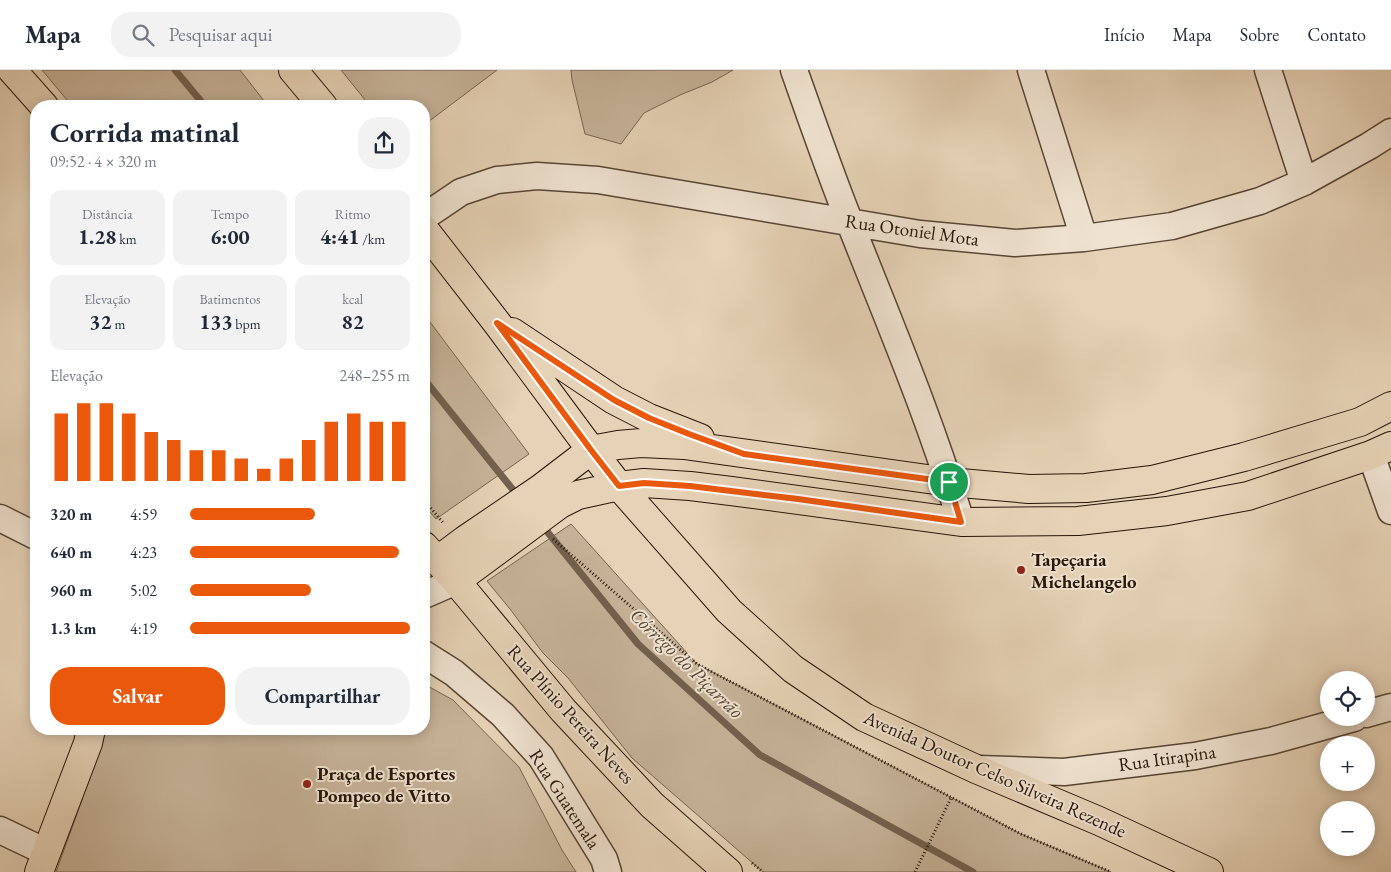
<!DOCTYPE html>
<html lang="pt">
<meta charset="utf-8">
<style>
:root{--surface:#fff;--page:#f2f2f3;--text:#1f2937;--muted:#747a83;--line:#e0e1e3;--accent:#ea580c}
body{margin:0;font-family:"EB Garamond",serif;background:var(--page);color:var(--text);height:100vh;display:flex;flex-direction:column;font-size:19px;white-space:nowrap}
*{box-sizing:border-box;margin:0}
p{font-size:16px;color:var(--muted)}
.icon{flex:none;width:28px;height:28px;fill:none;stroke:currentColor;stroke-width:2;stroke-linecap:round;stroke-linejoin:round}
.map{position:relative;flex:1;overflow:hidden}
.side{position:absolute;left:30px;top:30px;width:400px;height:635px;display:flex;flex-direction:column;background:var(--surface);border-radius:20px;box-shadow:0 2px 12px #0003}
.side>*{flex:none}
.controls{position:absolute;left:1320px;top:601px;display:grid;gap:10px}
.controls a{display:grid;place-items:center;width:55px;height:55px;border-radius:50%;background:var(--surface);box-shadow:0 2px 12px #0003;font-size:25px}
.pin{position:absolute;display:grid;place-items:center;width:42px;height:42px;color:#fff;margin:-21px;border:2px solid #fff;border-radius:50%;box-shadow:0 1px 5px #0007}
.round{display:grid;place-items:center;flex:none;width:52px;height:52px;border-radius:20px;background:var(--page)}
.overview{display:flex;align-items:center;justify-content:space-between;height:85px;padding:0 20px}
h1{font-size:28px;font-weight:700;line-height:38px}
.stats{display:grid;grid-template-columns:repeat(3,1fr);gap:8px;height:85px;padding:5px 20px}
.stats div{display:grid;align-content:center;border-radius:12px;background:var(--page);text-align:center}
.stats b{font-size:21px;font-weight:700}
.stats small{font-size:14px;font-weight:400}
.stats p{font-size:14px}
.chart{height:140px;padding:10px 20px}
.chart p{display:flex;justify-content:space-between}
.chart svg{width:100%;height:90px;margin-top:5px;stroke:var(--accent);stroke-width:6}
.action{display:flex;gap:10px;margin-top:auto;padding:10px 20px}
.action a{flex:1;height:58px;border-radius:20px;background:var(--accent);color:#fff;font-size:20px;font-weight:700;line-height:58px;text-align:center}
.action a+a{background:var(--page);color:var(--text)}
ul{padding:0 20px;list-style:none;font-size:16px}
li{display:grid;grid-template-columns:80px 60px 1fr;align-items:center;height:38px}
li i{height:12px;border-radius:6px;background:var(--accent)}
header{display:flex;align-items:center;gap:30px;box-sizing:border-box;height:70px;padding:0 25px;background:var(--surface);border-bottom:1px solid var(--line)}
header strong{font-size:24px}
nav{display:flex;gap:28px;margin-inline-start:auto;font-size:18px}
.search{width:350px;height:45px;background:var(--page);display:flex;align-items:center;gap:12px;box-sizing:border-box;padding:0 18px;border-radius:20px;color:var(--muted);font-size:19px}
.map>svg:first-child{display:block}
</style>
<header>
<strong>Mapa</strong>
<div class="search"><svg class="icon" aria-label="search" viewBox="0 0 24 24"><circle cx="10" cy="10" r="6"/><path d="M15 15l6 6"/></svg>Pesquisar aqui</div>
<nav><a>Início</a><a>Mapa</a><a>Sobre</a><a>Contato</a></nav>
</header>
<div class="map">
<svg width="1391" height="802" viewBox="0 0 1391 802">
<rect width="100%" height="100%" fill="#e6d2b6"/>
<filter id="stains"><feTurbulence type="fractalNoise" baseFrequency=".004" numOctaves="4"/><feColorMatrix values="0 0 0 0 .2 0 0 0 0 .09 0 0 0 0 .02 0 0 0 .5 -.17"/></filter>
<radialGradient id="worn" r=".72"><stop offset=".6" stop-color="#630" stop-opacity="0"/><stop offset="1" stop-color="#630" stop-opacity=".3"/></radialGradient>
<path fill="#c6b298" stroke="#766450" d="M 42,0 L 240,0 L 268,36 L 72,36 Z
M 341,0 L 497,0 L 424,55 L 424,36 L 370,36 Z
M 571,0 L 733,0 L 712,12 L 680,25 L 644,43 L 621,74 L 585,64 L 572,10 Z
M 424,244 L 529,384 L 436,449 L 424,435 Z
M 571,454 L 697,594 L 1021,764 L 1111,802 L 763,802 L 632,688 L 568,608 L 543,583 L 510,539 L 487,511 Z
M 424,614 L 453,630 L 519,697 L 562,780 L 576,802 L 56,802 L 82,730 L 99,659 L 424,659 Z"/>
<g fill="none" stroke-linecap="round" stroke-linejoin="round">
<path stroke="#73604d" stroke-width="7" d="M 175,0 L 205,36
M 424,309 L 518,426
M 541,454 L 638,574 L 760,685 L 973,802"/>
<g stroke="#574534" stroke-width="29">
<path id="minor" d="M 794,0 C 812,51 830,103 850,153 C 889,252 931,350 961,452
M 1031,0 L 1084,168
M 1268,0 L 1304,112
M 424,147 L 461,122 L 497,110 L 537,106 L 598,110 L 920,164 L 1015,173 L 1084,168 L 1172,156 L 1260,131 L 1304,112 L 1369,76 L 1391,62
M 1371,385 L 1391,441
M 0,448 L 36,466
M 424,525 L 456,511
M 424,584 L 454,603 L 503,645 L 541,687 L 604,789 L 608,802
M 1366,644 L 1391,637
M 979,699 L 1064,702 L 1195,686 L 1271,671 L 1354,648
M 0,760 L 46,782"/>
</g>
<g stroke="#271608" stroke-width="30">
<path id="major" d="M 12,0 L 44,36
M 293,0 L 323,36
M 424,159 L 497,253 L 591,380 L 619,416 L 729,541 L 793,599 L 864,647 L 976,699 L 1099,751 L 1209,802
M 512,262 L 614,330 L 649,348 L 700,368
M 424,476 L 456,511 L 563,640 L 652,735 L 728,802
M 437,491 L 465,470 L 540,419 L 591,380 L 618,375 L 641,373 L 684,375 L 949,412 L 1029,419 L 1086,418 L 1152,410 L 1244,387 L 1360,352 L 1391,336
M 456,511 L 560,434 L 578,425 L 619,416 L 644,413 L 690,416 L 731,421 L 961,452 L 1078,451 L 1167,441 L 1248,426 L 1371,385 L 1391,376
M 39,802 L 88,673 L 91,659"/>
</g>
<path stroke="#271608" stroke-width="3" stroke-dasharray="1 2.5" stroke-linecap="butt" d="M 424,430 L 444,454
M 553,469 L 697,594 L 1021,764 L 1111,802
M 752,793 L 763,802
M 915,802 L 951,728"/>
<use href="#minor" stroke="#efe2d0" stroke-width="26"/>
<use href="#major" stroke="#e6d2b6" stroke-width="28"/>
</g>
<g fill="none" stroke-linecap="round" stroke-linejoin="round">
<g stroke="#fff" stroke-width="10">
<path id="route" d="M 497,253 L 614,330 L 649,348 L 689,364 L 744,384 L 949,412 L 961,452 L 798,429 L 690,416 L 644,413 L 619,416 L 591,380 Z"/>
</g>
<use href="#route" stroke="#ea580c" stroke-width="6"/>
</g>
<g fill="#8f2418" stroke="#efe2d0" stroke-width="2">
<circle cx="1021" cy="500" r="5"/>
<circle cx="307" cy="714" r="5"/>
</g>
<g text-anchor="middle" dominant-baseline="central" stroke-width="4" stroke-linejoin="round" paint-order="stroke">
<g font-size="19" fill="#271608" stroke="#efe2d0">
<text transform="translate(912 160) rotate(8)">Rua Otoniel Mota</text>
<text transform="translate(571 644) rotate(48)">Rua Plínio Pereira Neves</text>
<text transform="translate(1167 688) rotate(-8)">Rua Itirapina</text>
<text transform="translate(995 704) rotate(24)">Avenida Doutor Celso Silveira Rezende</text>
<text transform="translate(565 729) rotate(57)">Rua Guatemala</text>
</g>
<g font-size="19" font-weight="bold" fill="#271608" stroke="#efe2d0" text-anchor="start">
<text x="1031" y="489">Tapeçaria<tspan x="1031" dy="22">Michelangelo</tspan></text>
<text x="317" y="703">Praça de Esportes<tspan x="317" dy="22">Pompeo de Vitto</tspan></text>
</g>
<g font-size="20" font-style="italic" fill="#594836" stroke="#efe2d0">
<text transform="translate(687 593) rotate(44)">Córrego do Piçarrão</text>
</g>
</g>
<rect width="100%" height="100%" filter="url(#stains)"/>
<rect width="100%" height="100%" fill="url(#worn)"/>
</svg>
<div class="controls">
<a><svg class="icon" aria-label="locate" viewBox="0 0 24 24"><circle cx="12" cy="12" r="6"/><path d="M12 2v4M12 18v4M2 12h4M18 12h4"/></svg></a>
<a>+</a>
<a>−</a>
</div>
<div class="pin" style="left:949px;top:412px;background:#1e9e55"><svg class="icon" aria-label="arrive" viewBox="0 0 24 24"><path d="M6 21V4h12l-3 4 3 4H6"/></svg></div>
<section class="side">
<div class="overview"><div><h1>Corrida matinal</h1><p>09:52 · 4 × 320 m</p></div><a class="round"><svg class="icon" aria-label="share" viewBox="0 0 24 24"><path d="M12 15V3M7 8l5-5 5 5M5 13v7h14v-7"/></svg></a></div>
<div class="stats">
<div><p>Distância</p><b>1.28<small> km</small></b></div>
<div><p>Tempo</p><b>6:00</b></div>
<div><p>Ritmo</p><b>4:41<small> /km</small></b></div>
</div>
<div class="stats">
<div><p>Elevação</p><b>32<small> m</small></b></div>
<div><p>Batimentos</p><b>133<small> bpm</small></b></div>
<div><p>kcal</p><b>82</b></div>
</div>
<div class="chart"><p><span>Elevação</span>248–255 m</p>
<svg viewBox="0 0 160 44" preserveAspectRatio="none"><path d="M5 44V11M15 44V6M25 44V6M35 44V11M45 44V20M55 44V24M65 44V29M75 44V29M85 44V33M95 44V38M105 44V33M115 44V24M125 44V15M135 44V11M145 44V15M155 44V15"/></svg>
</div>
<ul>
<li><b>320 m</b>4:59<i style="width:57%"></i></li>
<li><b>640 m</b>4:23<i style="width:95%"></i></li>
<li><b>960 m</b>5:02<i style="width:55%"></i></li>
<li><b>1.3 km</b>4:19<i style="width:100%"></i></li>
</ul>
<div class="action"><a>Salvar</a><a>Compartilhar</a></div>
</section>
</div>
